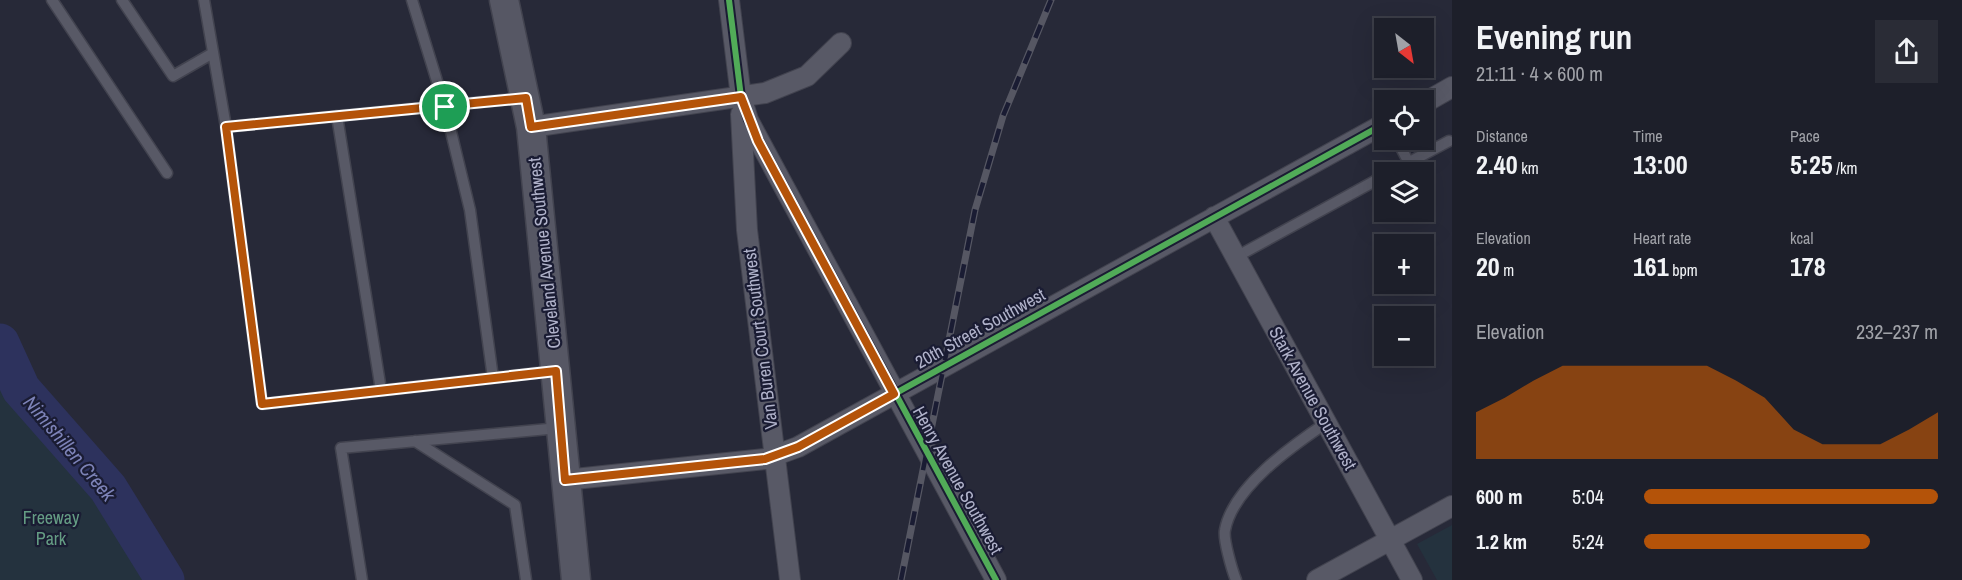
<!DOCTYPE html>
<meta charset="utf-8">
<style>
:root{--surface:#1d1f2a;--page:#2a2c36;--text:#f1f3f6;--muted:#a0a2a8;--line:#3b3d47;--accent:#b45309}
body{margin:0;font-family:"Archivo Narrow",sans-serif;background:var(--page);color:var(--text);height:100vh;display:flex;flex-direction:column;font-size:22px;white-space:nowrap}
*{box-sizing:border-box;margin:0}
p{font-size:20px;color:var(--muted)}
.icon{flex:none;width:33px;height:33px;fill:none;stroke:currentColor;stroke-width:2;stroke-linecap:round;stroke-linejoin:round}
.map{position:relative;flex:1;overflow:hidden}
.panel{display:flex;flex-direction:column;background:var(--surface);width:510px}
.panel>*{flex:none}
.needle{width:39px;rotate:149deg}
.controls{position:absolute;left:1374px;top:18px;display:grid;gap:12px}
.controls a{display:grid;place-items:center;width:60px;height:60px;border-radius:0px;background:var(--surface);box-shadow:0 6px 24px #0002,0 0 0 2px var(--line);font-size:30px}
.pin{position:absolute;display:grid;place-items:center;width:51px;height:51px;color:#fff;margin:-26px;border:3px solid #fff;border-radius:50%;box-shadow:0 2px 6px #0007}
.round{display:grid;place-items:center;flex:none;width:63px;height:63px;border-radius:0px;background:var(--page)}
.headline{display:flex;align-items:center;justify-content:space-between;height:102px;padding:0 24px}
h1{font-size:33px;font-weight:800;line-height:45px}
.metrics{display:grid;grid-template-columns:repeat(3,1fr);gap:9px;height:102px;padding:6px 24px}
.metrics div{display:grid;align-content:center}
.metrics b{font-size:26px;font-weight:800}
.metrics small{font-size:16px;font-weight:400}
.metrics p{font-size:16px}
.chart{height:168px;padding:12px 24px}
.chart p{display:flex;justify-content:space-between}
.chart svg{width:100%;height:108px;margin-top:6px;fill:var(--accent);opacity:.7}
ul{padding:0 24px;list-style:none;font-size:20px}
li{display:grid;grid-template-columns:96px 72px 1fr;align-items:center;height:45px}
li i{height:15px;border-radius:8px;background:var(--accent)}
main{display:flex;flex:1;min-height:0}
.map>svg:first-child{display:block}
</style>
<main>
<div class="map">
<svg width="1452" height="580" viewBox="0 0 1452 580">
<rect width="100%" height="100%" fill="#272938"/>
<path fill="#24323e" d="M 0,378 L 16,410 L 89,494 L 144,580 L 0,580 Z
M 1452,525 L 1452,580 L 1437,580 L 1417,544 Z"/>
<g fill="none" stroke-linecap="round" stroke-linejoin="round">
<path stroke="#2d325d" stroke-width="39" d="M 0,343 L 21,389 L 108,488 L 165,580"/>
<g stroke="#42434f" stroke-width="13">
<path id="lane" d="M 52,0 L 167,173
M 122,0 L 173,76 L 213,53
M 204,0 L 226,127 L 262,404 L 493,378
M 412,0 L 445,107 L 470,210 L 493,378 L 553,371
M 337,116 L 381,390
M 226,127 L 523,98
M 1397,140 L 1409,163
M 1391,172 L 1449,141
M 1236,257 L 1384,176
M 415,441 L 515,505 L 526,580
M 362,580 L 341,448 L 559,428
M 1236,580 C 1232,570 1223,539 1225,530 C 1233,487 1292,446 1326,423"/>
</g>
<g stroke="#42434f" stroke-width="22">
<path id="street" d="M 729,0 L 741,97 L 748,120 L 996,580
M 1424,103 L 1452,87
M 741,114 L 747,230 L 790,580
M 531,127 L 765,93 L 807,76 L 841,43
M 1214,217 L 1412,580
M 565,480 L 765,459 L 798,447 L 1384,124
M 1317,580 L 1452,506"/>
</g>
<g stroke="#42434f" stroke-width="31">
<path id="secondary" d="M 504,0 L 531,127 L 576,580"/>
</g>
<use href="#lane" stroke="#585966" stroke-width="10"/>
<use href="#street" stroke="#585966" stroke-width="20"/>
<use href="#secondary" stroke="#565764" stroke-width="28"/>
<g stroke="#565763" stroke-width="7">
<path id="rail" d="M 901,580 L 975,210 L 1003,116 L 1051,0"/>
</g>
<use href="#rail" stroke="#1a1c33" stroke-width="4.5" stroke-dasharray="14" stroke-linecap="butt"/>
<g stroke="#1a1c33" stroke-width="10">
<path id="cycleway" d="M 729,0 L 741,97 L 748,120 L 996,580
M 565,480 L 765,459 L 798,447 L 1384,124"/>
</g>
<use href="#cycleway" stroke="#51ab58" stroke-width="6"/>
</g>
<g fill="none" stroke-linecap="round" stroke-linejoin="round">
<g stroke="#fff" stroke-width="12">
<path id="route" d="M 741,97 L 758,141 L 894,394 L 798,447 L 765,459 L 565,480 L 556,371 L 262,404 L 226,127 L 526,98 L 531,127 Z"/>
</g>
<use href="#route" stroke="#b45309" stroke-width="8"/>
</g>
<g text-anchor="middle" dominant-baseline="central" stroke-width="4.5" stroke-linejoin="round" paint-order="stroke">
<g font-size="18" fill="#b0b2ca" stroke="#1a1c33">
<text transform="translate(544 253) rotate(-96)">Cleveland Avenue Southwest</text>
<text transform="translate(980 328) rotate(-29)">20th Street Southwest</text>
<text transform="translate(760 339) rotate(-97)">Van Buren Court Southwest</text>
<text transform="translate(1313 398) rotate(61)">Stark Avenue Southwest</text>
<text transform="translate(958 480) rotate(61)">Henry Avenue Southwest</text>
</g>
<g font-size="18" fill="#659d84" stroke="#1a1c33">
<text x="51" y="517">Freeway<tspan x="51" dy="21">Park</tspan></text>
</g>
<g font-size="20" font-style="italic" fill="#7d83b8" stroke="#1a1c33">
<text transform="translate(70 448) rotate(50)">Nimishillen Creek</text>
</g>
</g>
</svg>
<div class="controls">
<a><svg class="needle" viewBox="-14 -14 28 28"><path d="M0-13l5 13h-10z" fill="#e53935"/><path d="M0 13l5-13h-10z" fill="#a0a2a8"/></svg></a>
<a><svg class="icon" aria-label="locate" viewBox="0 0 24 24"><circle cx="12" cy="12" r="6"/><path d="M12 2v4M12 18v4M2 12h4M18 12h4"/></svg></a>
<a><svg class="icon" aria-label="layers" viewBox="0 0 24 24"><path d="M12 4l9 5-9 5-9-5zM3 14l9 5 9-5"/></svg></a>
<a>+</a>
<a>−</a>
</div>
<div class="pin" style="left:445px;top:107px;background:#1e9e55"><svg class="icon" aria-label="arrive" viewBox="0 0 24 24"><path d="M6 21V4h12l-3 4 3 4H6"/></svg></div>
</div>
<section class="panel">
<div class="headline"><div><h1>Evening run</h1><p>21:11 · 4 × 600 m</p></div><a class="round"><svg class="icon" aria-label="share" viewBox="0 0 24 24"><path d="M12 15V3M7 8l5-5 5 5M5 13v7h14v-7"/></svg></a></div>
<div class="metrics">
<div><p>Distance</p><b>2.40<small> km</small></b></div>
<div><p>Time</p><b>13:00</b></div>
<div><p>Pace</p><b>5:25<small> /km</small></b></div>
</div>
<div class="metrics">
<div><p>Elevation</p><b>20<small> m</small></b></div>
<div><p>Heart rate</p><b>161<small> bpm</small></b></div>
<div><p>kcal</p><b>178</b></div>
</div>
<div class="chart"><p><span>Elevation</span>232–237 m</p>
<svg viewBox="0 0 160 44" preserveAspectRatio="none"><path d="M0 44V25L10 19L20 12L30 6L40 6L50 6L60 6L70 6L80 6L90 12L100 19L110 32L120 38L130 38L140 38L150 32L160 25V44z"/></svg>
</div>
<ul>
<li><b>600 m</b>5:04<i style="width:100%"></i></li>
<li><b>1.2 km</b>5:24<i style="width:77%"></i></li>
</ul>
</section>
</main>
